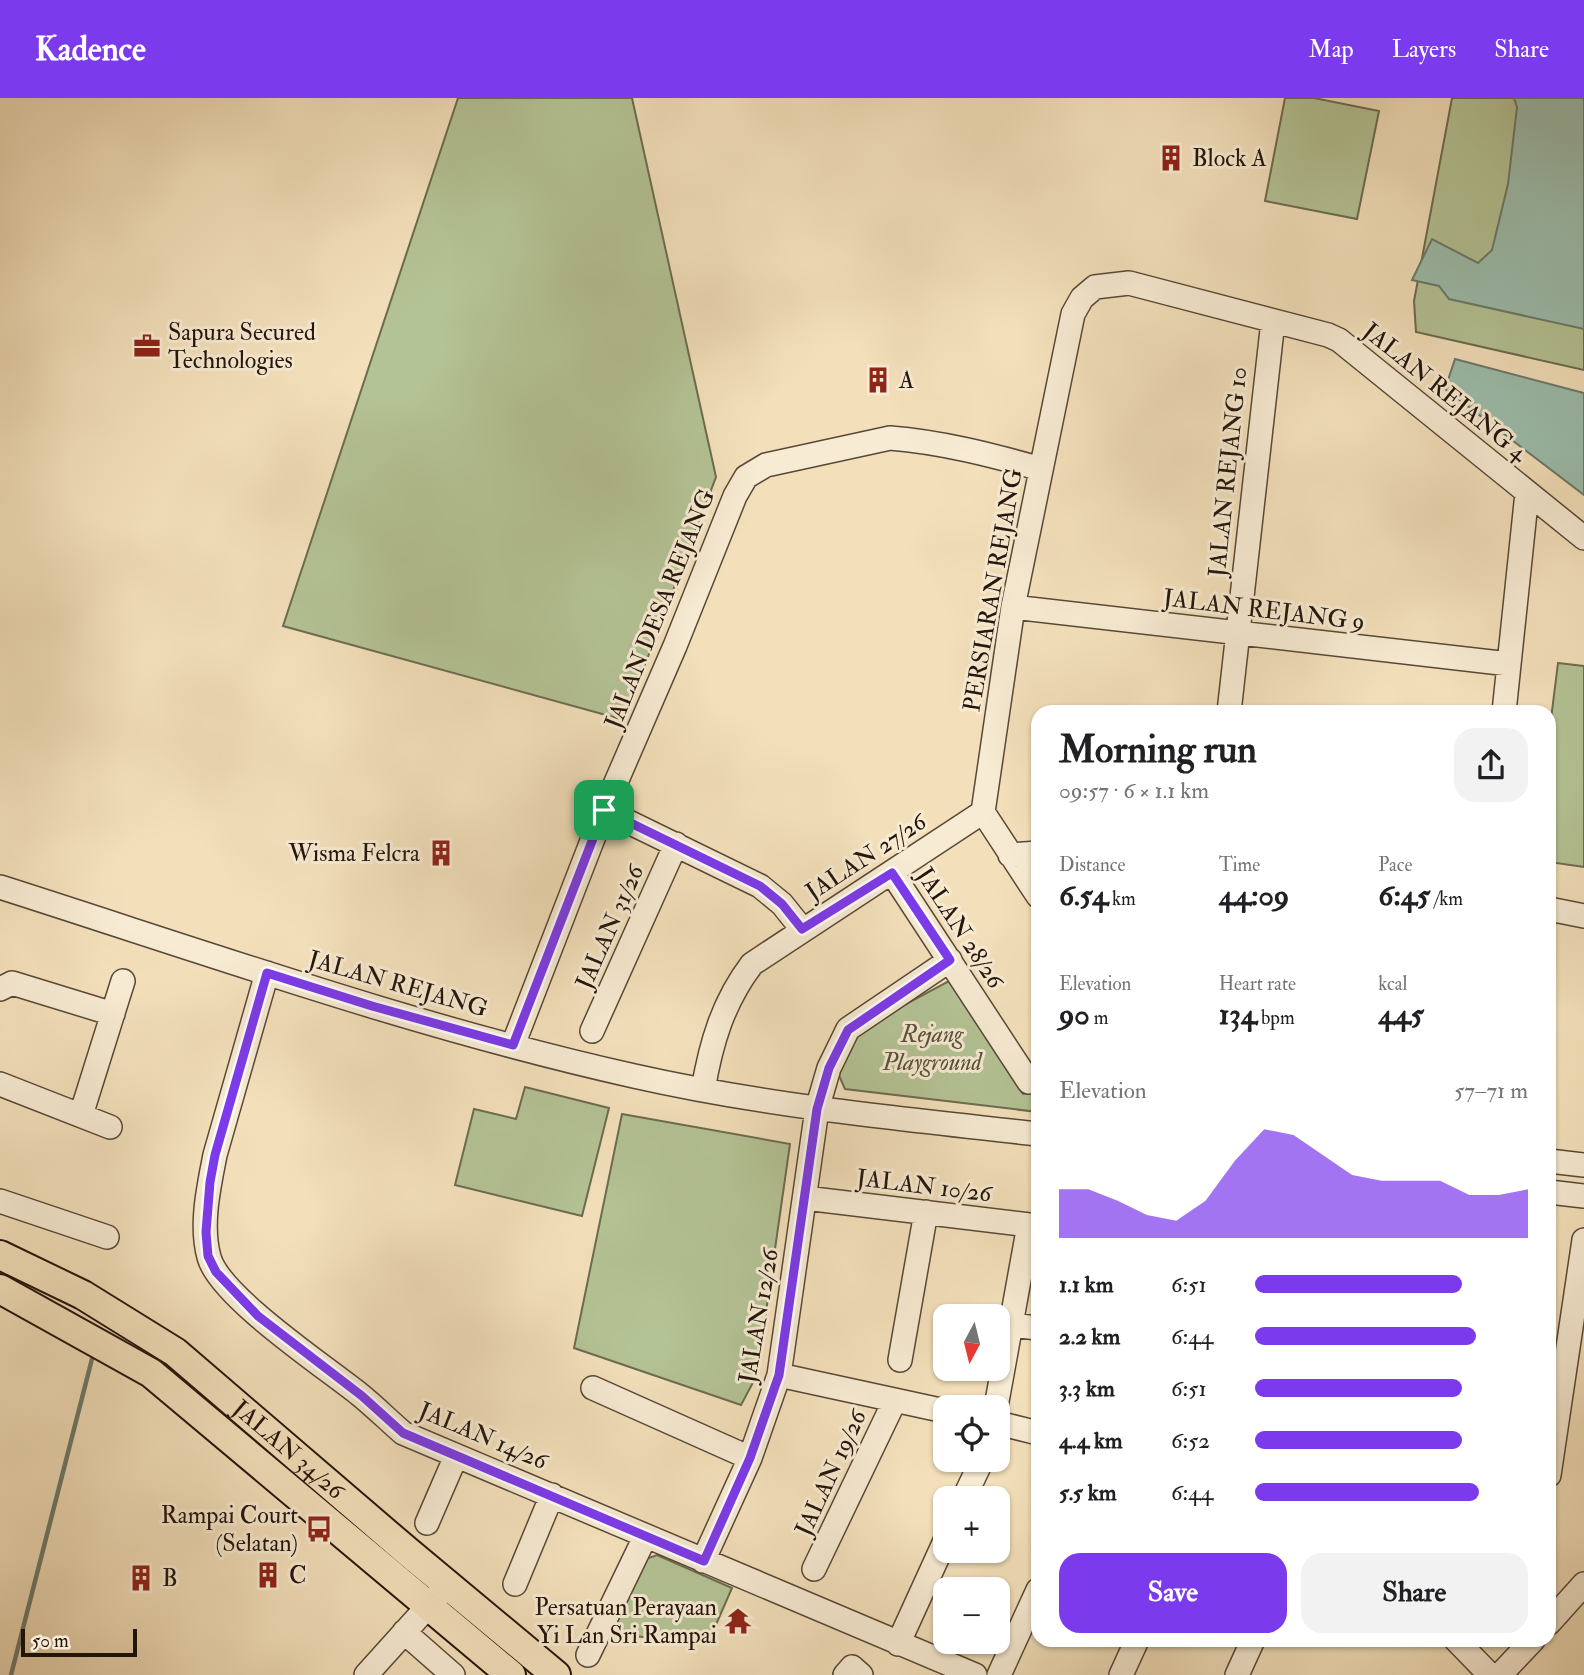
<!DOCTYPE html>
<meta charset="utf-8">
<style>
:root{--surface:#fff;--page:#f2f2f2;--text:#202124;--muted:#757577;--accent:#7c3aed}
body{margin:0;font-family:"IM FELL Double Pica",serif;background:var(--page);color:var(--text);height:100vh;display:flex;flex-direction:column;font-size:26px;white-space:nowrap}
*{box-sizing:border-box;margin:0}
p{font-size:23px;color:var(--muted)}
.icon{flex:none;width:38px;height:38px;fill:none;stroke:currentColor;stroke-width:2;stroke-linecap:round;stroke-linejoin:round}
.map{position:relative;flex:1;overflow:hidden}
.drawer{position:absolute;left:1031px;top:607px;width:525px;height:942px;display:flex;flex-direction:column;background:var(--surface);border-radius:21px;box-shadow:0 2px 5px #0004}
.drawer>*{flex:none}
.needle{width:46px;rotate:187deg}
.buttons{position:absolute;left:933px;top:1206px;display:grid;gap:14px}
.buttons a{display:grid;place-items:center;width:77px;height:77px;border-radius:14px;background:var(--surface);box-shadow:0 2px 5px #0004;font-size:35px}
.scale{position:absolute;left:21px;bottom:18px;width:116px;box-sizing:border-box;padding-left:7px;border:4px solid #24150b;border-top:0;font-size:19px;line-height:24px;white-space:nowrap;color:#24150b;-webkit-text-stroke:5px #f7ebd3;paint-order:stroke}
.pin{position:absolute;display:grid;place-items:center;width:60px;height:60px;color:#fff;margin:-30px;border-radius:14px;box-shadow:0 4px 10px #0006}
.round{display:grid;place-items:center;flex:none;width:74px;height:74px;border-radius:21px;background:var(--page)}
.headline{display:flex;align-items:center;justify-content:space-between;height:119px;padding:0 28px}
h1{font-size:38px;font-weight:700;line-height:52px}
.metrics{display:grid;grid-template-columns:repeat(3,1fr);gap:10px;height:119px;padding:7px 28px}
.metrics div{display:grid;align-content:center}
.metrics b{font-size:30px;font-weight:700}
.metrics small{font-size:19px;font-weight:400}
.metrics p{font-size:19px}
.chart{height:196px;padding:14px 28px}
.chart p{display:flex;justify-content:space-between}
.chart svg{width:100%;height:126px;margin-top:7px;fill:var(--accent);opacity:.7}
.action{display:flex;gap:14px;margin-top:auto;padding:14px 28px}
.action a{flex:1;height:80px;border-radius:21px;background:var(--accent);color:#fff;font-size:28px;font-weight:700;line-height:80px;text-align:center}
.action a+a{background:var(--page);color:var(--text)}
ul{padding:0 28px;list-style:none;font-size:23px}
li{display:grid;grid-template-columns:112px 84px 1fr;align-items:center;height:52px}
li i{height:18px;border-radius:9px;background:var(--accent)}
header{display:flex;align-items:center;gap:42px;box-sizing:border-box;height:98px;padding:0 35px;background:var(--accent);color:#fff}
header strong{font-size:33px}
nav{display:flex;gap:38px;margin-inline-start:auto;font-size:24px}
.map>svg:first-child{display:block}
</style>
<header>
<strong>Kadence</strong>
<nav><a>Map</a><a>Layers</a><a>Share</a></nav>
</header>
<div class="map">
<svg width="1584" height="1577" viewBox="0 0 1584 1577">
<rect width="100%" height="100%" fill="#f3e0bb"/>
<filter id="stains"><feTurbulence type="fractalNoise" baseFrequency=".00286" numOctaves="4"/><feColorMatrix values="0 0 0 0 .2 0 0 0 0 .09 0 0 0 0 .02 0 0 0 .5 -.17"/></filter>
<radialGradient id="worn" r=".72"><stop offset=".6" stop-color="#630" stop-opacity="0"/><stop offset="1" stop-color="#630" stop-opacity=".3"/></radialGradient>
<path fill="#b4c395" stroke="#6c6c50" stroke-width="2" d="M 458,0 L 632,0 L 716,379 L 624,622 L 283,528 Z
M 1285,0 L 1314,0 L 1379,13 L 1357,121 L 1265,103 Z
M 1452,0 L 1584,0 L 1584,272 L 1416,234 L 1414,203 Z
M 1558,565 L 1584,568 L 1584,769 L 1549,764 L 1549,637 Z
M 949,883 L 1023,996 L 1038,994 L 1038,1014 L 845,991 L 837,973 L 854,939 L 889,915 Z
M 525,989 L 609,1010 L 582,1118 L 455,1087 L 474,1011 L 516,1021 Z
M 622,1016 L 790,1046 L 757,1277 L 741,1307 L 574,1250 Z
M 657,1457 L 732,1490 L 708,1545 L 610,1536 L 643,1462 Z"/>
<path fill="#9cbdac" stroke="#6c7a6c" stroke-width="2" d="M 1514,0 L 1584,0 L 1584,231 L 1449,201 L 1439,188 L 1412,182 L 1432,141 L 1478,165 L 1492,152 L 1508,86 L 1517,9 Z
M 1455,261 L 1584,295 L 1584,397 L 1445,291 Z"/>
<g fill="none" stroke-linecap="round" stroke-linejoin="round">
<path stroke="#6c7a6c" stroke-width="4.5" d="M 11,1577 L 93,1257"/>
<g stroke="#584837" stroke-width="26">
<path id="minor" d="M 1013,509 L 1509,566
M 1229,614 L 1273,223
M 1504,614 L 1527,395
M 604,712 L 760,788 L 782,806 L 802,831
M 1010,757 L 1038,755
M 892,775 L 1029,984
M 0,789 C 210,856 419,930 634,978 C 767,1008 902,1021 1038,1036
M 1038,798 L 983,714 L 1013,509 L 1073,216 L 1082,200 L 1095,189 L 1129,185 L 1328,237 L 1339,242 L 1584,440
M 1549,811 L 1584,818
M 267,875 L 215,1057 C 209,1088 200,1127 209,1159 C 219,1198 324,1268 359,1296 C 374,1308 388,1322 403,1335 L 975,1577
M 0,891 L 12,885 L 113,916
M 592,933 L 676,746
M 513,947 L 604,712 L 675,548 L 735,398 L 746,379 L 766,367 L 890,340 C 941,344 992,357 1041,371
M 0,986 L 110,1029
M 703,992 C 711,945 723,904 752,866 L 983,714
M 81,1017 L 123,883
M 1549,1063 L 1584,1067
M 1549,1094 L 1584,1098
M 805,1100 L 1038,1128
M 0,1103 L 107,1139
M 1011,1227 L 1038,1230
M 900,1262 L 926,1114
M 779,1277 L 945,1313
M 593,1290 L 750,1360
M 996,1309 L 1029,1127
M 998,1325 L 1038,1335
M 1549,1377 L 1584,1142
M 964,1400 L 982,1362
M 427,1425 L 456,1358
M 703,1463 L 750,1360 L 779,1277 L 817,1011 L 829,970 L 848,931 L 950,862
M 814,1471 L 895,1302
M 515,1486 L 552,1397
M 1549,1525 L 1584,1486
M 404,1534 L 453,1577
M 1456,1542 L 1490,1577
M 898,1546 L 945,1443
M 588,1557 L 645,1439
M 366,1577 L 439,1496
M 845,1577 L 852,1569 L 861,1577
M 999,1577 L 1038,1492
M 1121,1577 L 1137,1542
M 1237,1577 L 1253,1542
M 1500,1577 L 1533,1542"/>
</g>
<g stroke="#24150b" stroke-width="32">
<g id="major">
<path id="s1" d="M 0,1157 L 83,1197 L 175,1254 L 407,1453 L 556,1577"/>
<path d="M 0,1191 L 151,1275 L 511,1577"/>
</g>
</g>
<use href="#minor" stroke="#f7ebd3" stroke-width="23"/>
<use href="#major" stroke="#f3e0bb" stroke-width="28"/>
</g>
<g fill="none" stroke-linecap="round" stroke-linejoin="round">
<g stroke="#fff" stroke-width="14">
<path id="route" d="M 604,712 L 760,788 L 782,806 L 802,831 L 892,775 L 950,862 L 848,932 L 829,970 L 817,1011 L 779,1277 L 750,1360 L 704,1463 L 403,1335 L 362,1298 L 258,1218 L 216,1174 L 208,1158 L 206,1134 L 210,1084 L 215,1057 L 267,875 L 372,908 L 513,947 Z"/>
</g>
<use href="#route" stroke="#7c3aed" stroke-width="9"/>
</g>
<defs>
<g id="building-bare" transform="scale(2.1)"><path d="M-4-6H4V6H1V3H-1V6H-4ZM-2.5-4.3h1.7v1.8h-1.7ZM.8-4.3h1.7v1.8H.8ZM-2.5-1h1.7V.8h-1.7ZM.8-1h1.7V.8H.8Z" fill="#8f2418" stroke="#f7ebd3" stroke-width="2.5" paint-order="stroke"/></g>
<g id="office-bare" transform="scale(2.1)"><path d="M-6-3h4V-5.5h4V-3h4V5H-6ZM-1-4.5V-3h2v-1.5ZM-6 0V1H6V0Z" fill="#8f2418" stroke="#f7ebd3" stroke-width="2.5" paint-order="stroke"/></g>
<g id="bus-bare" transform="scale(2.1)"><path d="M-5-6H5V4H4V6H2V4H-2V6H-4V4H-5ZM-3.5-4V0h7V-4ZM-3.5 1.2v1.5H-2V1.2ZM2 1.2v1.5H3.5V1.2Z" fill="#8f2418" stroke="#f7ebd3" stroke-width="2.5" paint-order="stroke"/></g>
<g id="temple-bare" transform="scale(2.1)"><path d="M0-6L5-2H3V0L6.5 2.5H4V6H1.5V3h-3V6H-4V2.5H-6.5L-3 0V-2H-5Z" fill="#8f2418" stroke="#f7ebd3" stroke-width="2.5" paint-order="stroke"/></g>
</defs>
<g fill-rule="evenodd">
<use href="#building-bare" x="1171" y="60"/>
<use href="#office-bare" x="147" y="248"/>
<use href="#building-bare" x="878" y="282"/>
<use href="#building-bare" x="441" y="755"/>
<use href="#bus-bare" x="319" y="1431"/>
<use href="#building-bare" x="268" y="1477"/>
<use href="#building-bare" x="141" y="1480"/>
<use href="#temple-bare" x="738" y="1523"/>
</g>
<g text-anchor="middle" dominant-baseline="central" stroke-width="6" stroke-linejoin="round" paint-order="stroke">
<g font-size="24" fill="#24150b" stroke="#f7ebd3" text-anchor="start">
<text x="1192" y="60">Block A</text>
<text x="168" y="234">Sapura Secured<tspan x="168" dy="28">Technologies</tspan></text>
<text x="899" y="282">A</text>
<text x="420" y="755" text-anchor="end">Wisma Felcra</text>
<text x="298" y="1417" text-anchor="end">Rampai Court<tspan x="298" dy="28">(Selatan)</tspan></text>
<text x="289" y="1477">C</text>
<text x="162" y="1480">B</text>
<text x="717" y="1509" text-anchor="end">Persatuan Perayaan<tspan x="717" dy="28">Yi Lan Sri Rampai</tspan></text>
</g>
<g font-size="24" fill="#24150b" stroke="#f7ebd3">
<text transform="translate(1445 294) rotate(39)">JALAN REJANG 4</text>
<text transform="translate(1228 374) rotate(-84)">JALAN REJANG 10</text>
<text transform="translate(993 492) rotate(-80)">PERSIARAN REJANG</text>
<text transform="translate(660 511) rotate(-68)">JALAN DESA REJANG</text>
<text transform="translate(1264 512) rotate(7)">JALAN REJANG 9</text>
<text transform="translate(866 759) rotate(-33)">JALAN 27/26</text>
<text transform="translate(610 829) rotate(-66)">JALAN 31/26</text>
<text transform="translate(960 830) rotate(57)">JALAN 28/26</text>
<text transform="translate(398 886) rotate(16)">JALAN REJANG</text>
<text transform="translate(924 1088) rotate(7)">JALAN 10/26</text>
<text transform="translate(759 1218) rotate(-80)">JALAN 12/26</text>
<text transform="translate(483 1338) rotate(23)">JALAN 14/26</text>
<text stroke="none"><textPath href="#s1" startOffset="350">JALAN 34/26</textPath></text>
<text transform="translate(831 1375) rotate(-65)">JALAN 19/26</text>
</g>
<g font-size="24" font-style="italic" fill="#56523b" stroke="#f7ebd3">
<text x="932" y="936">Rejang<tspan x="932" dy="28">Playground</tspan></text>
</g>
</g>
<rect width="100%" height="100%" filter="url(#stains)"/>
<rect width="100%" height="100%" fill="url(#worn)"/>
</svg>
<div class="buttons">
<a><svg class="needle" viewBox="-14 -14 28 28"><path d="M0-13l5 13h-10z" fill="#e53935"/><path d="M0 13l5-13h-10z" fill="#757577"/></svg></a>
<a><svg class="icon" aria-label="locate" viewBox="0 0 24 24"><circle cx="12" cy="12" r="6"/><path d="M12 2v4M12 18v4M2 12h4M18 12h4"/></svg></a>
<a>+</a>
<a>−</a>
</div>
<div class="scale">50 m</div>
<div class="pin" style="left:604px;top:712px;background:#1e9e55"><svg class="icon" aria-label="arrive" viewBox="0 0 24 24"><path d="M6 21V4h12l-3 4 3 4H6"/></svg></div>
<section class="drawer">
<div class="headline"><div><h1>Morning run</h1><p>09:57 · 6 × 1.1 km</p></div><a class="round"><svg class="icon" aria-label="share" viewBox="0 0 24 24"><path d="M12 15V3M7 8l5-5 5 5M5 13v7h14v-7"/></svg></a></div>
<div class="metrics">
<div><p>Distance</p><b>6.54<small> km</small></b></div>
<div><p>Time</p><b>44:09</b></div>
<div><p>Pace</p><b>6:45<small> /km</small></b></div>
</div>
<div class="metrics">
<div><p>Elevation</p><b>90<small> m</small></b></div>
<div><p>Heart rate</p><b>134<small> bpm</small></b></div>
<div><p>kcal</p><b>445</b></div>
</div>
<div class="chart"><p><span>Elevation</span>57–71 m</p>
<svg viewBox="0 0 160 44" preserveAspectRatio="none"><path d="M0 44V27L10 27L20 31L30 36L40 38L50 31L60 17L70 6L80 8L90 15L100 22L110 24L120 24L130 24L140 29L150 29L160 27V44z"/></svg>
</div>
<ul>
<li><b>1.1 km</b>6:51<i style="width:76%"></i></li>
<li><b>2.2 km</b>6:44<i style="width:81%"></i></li>
<li><b>3.3 km</b>6:51<i style="width:76%"></i></li>
<li><b>4.4 km</b>6:52<i style="width:76%"></i></li>
<li><b>5.5 km</b>6:44<i style="width:82%"></i></li>
</ul>
<div class="action"><a>Save</a><a>Share</a></div>
</section>
</div>
